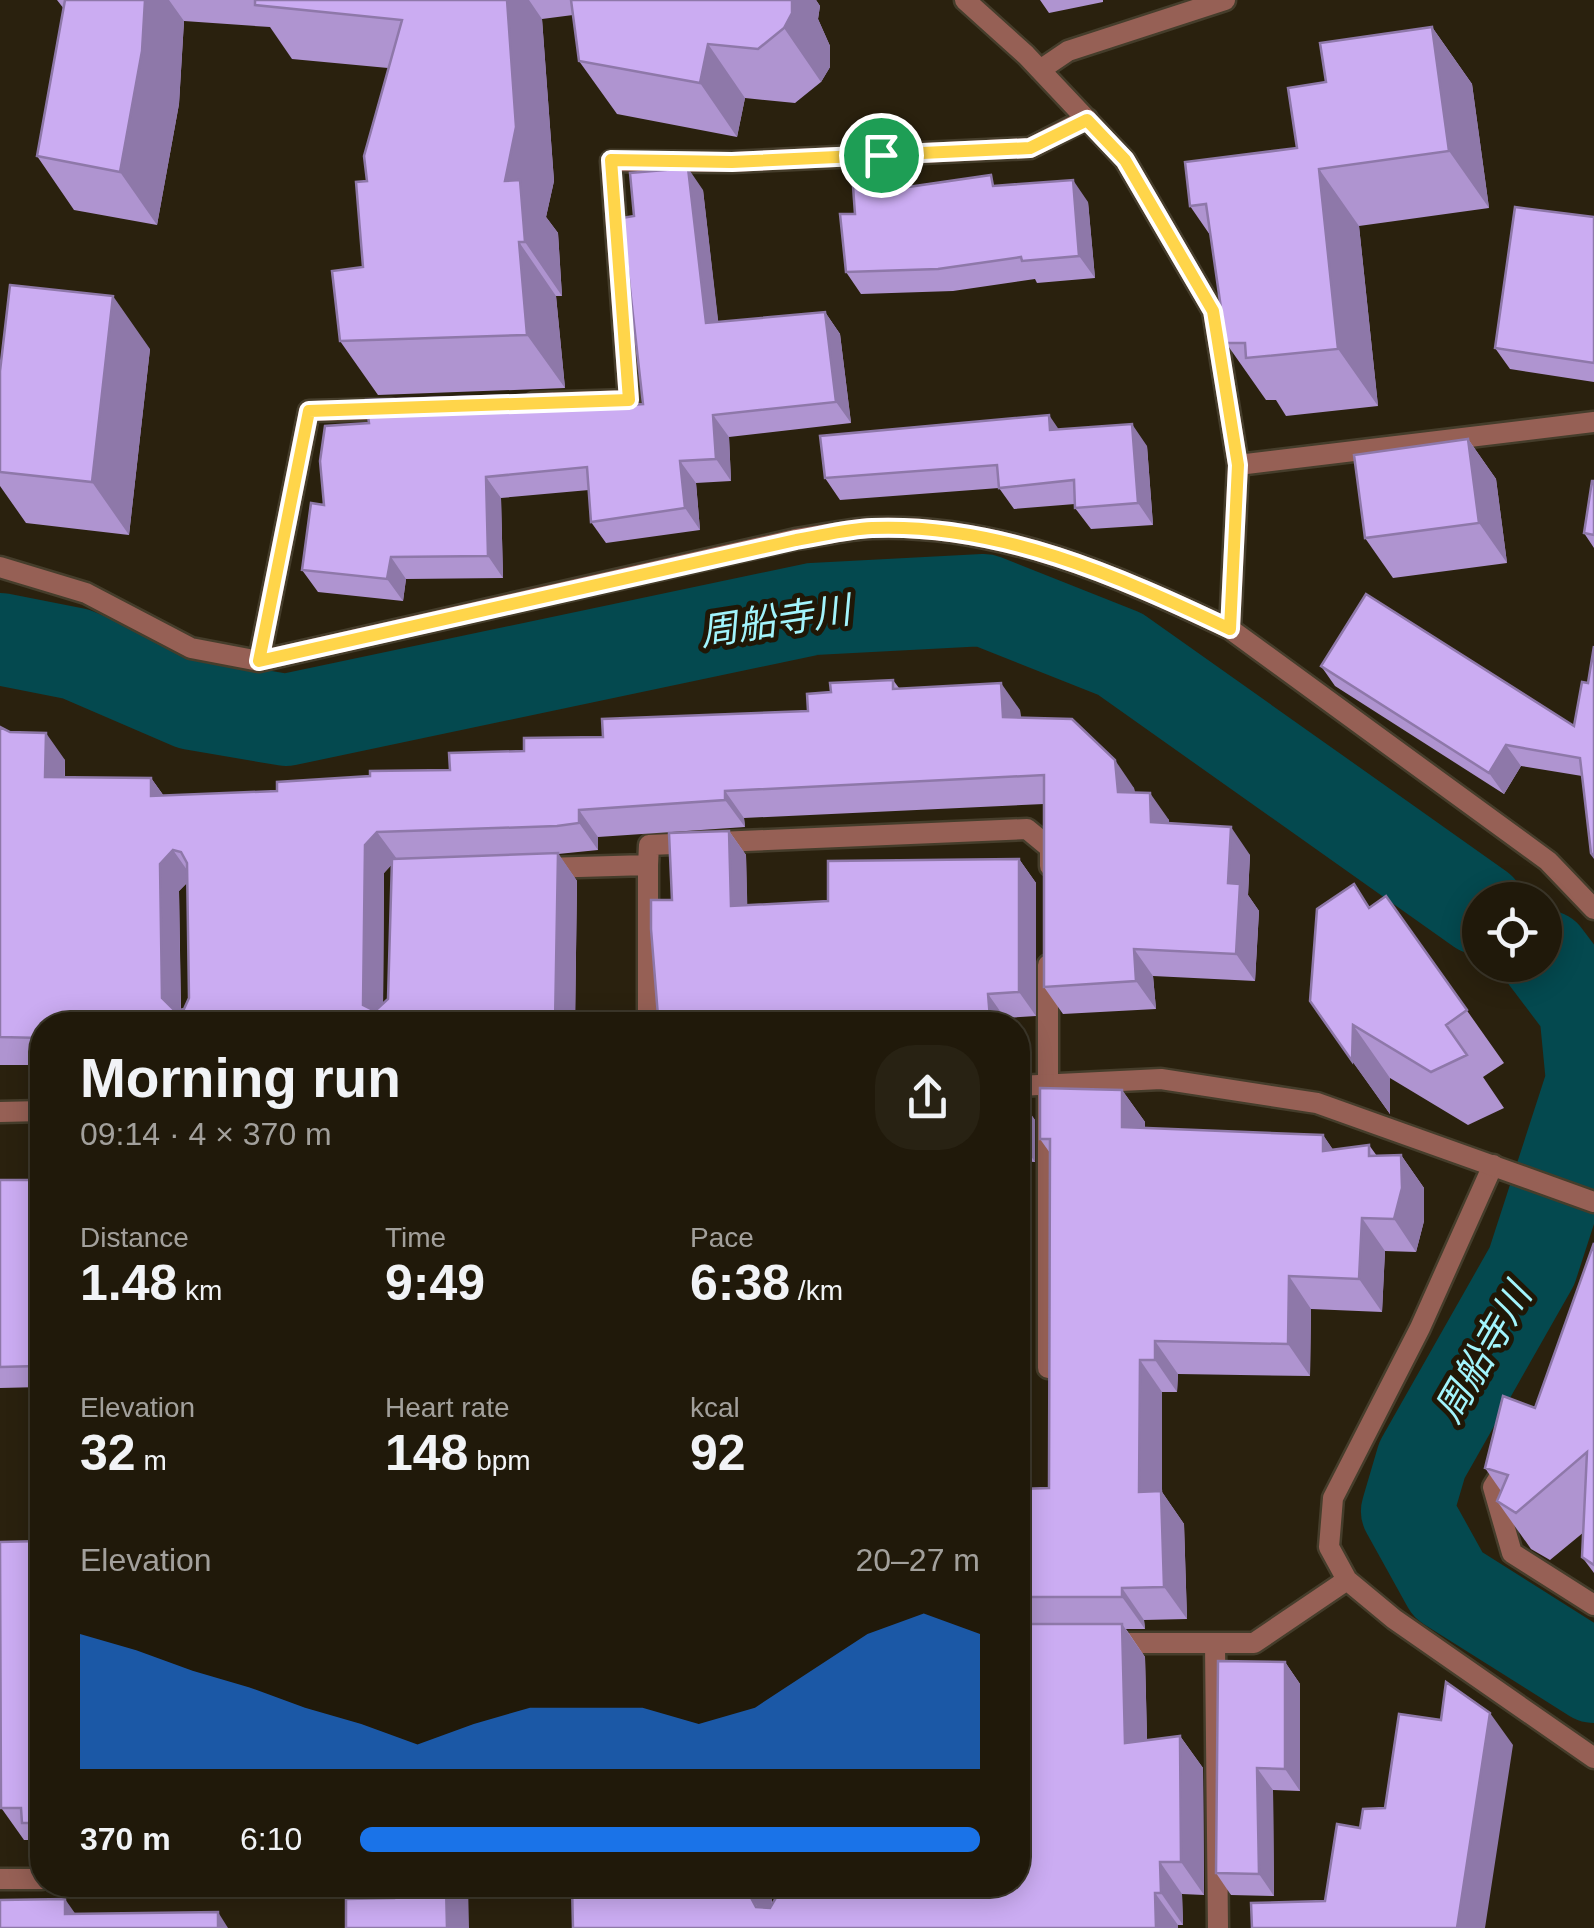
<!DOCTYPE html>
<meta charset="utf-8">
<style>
:root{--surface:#20190a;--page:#282213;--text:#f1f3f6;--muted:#a2a09c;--line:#3d382b;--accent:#1a73e8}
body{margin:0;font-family:Helvetica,"Noto Sans JP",sans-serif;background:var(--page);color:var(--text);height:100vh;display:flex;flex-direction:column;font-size:38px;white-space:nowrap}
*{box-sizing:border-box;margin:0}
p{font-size:32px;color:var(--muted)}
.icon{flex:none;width:55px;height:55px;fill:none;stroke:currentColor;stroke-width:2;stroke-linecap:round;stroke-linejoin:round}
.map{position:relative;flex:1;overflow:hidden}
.sheet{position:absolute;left:30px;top:1012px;width:1000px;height:885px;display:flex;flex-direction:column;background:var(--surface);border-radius:40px;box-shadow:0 5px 25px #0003,0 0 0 2px var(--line)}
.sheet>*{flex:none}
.controls{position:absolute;left:1462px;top:882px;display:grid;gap:20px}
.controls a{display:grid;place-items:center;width:100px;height:100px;border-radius:50%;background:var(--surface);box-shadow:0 5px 25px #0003,0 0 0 2px var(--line);font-size:50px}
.pin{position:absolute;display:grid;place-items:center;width:85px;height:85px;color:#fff;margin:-42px;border:5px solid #fff;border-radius:50%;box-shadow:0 2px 10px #0007}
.round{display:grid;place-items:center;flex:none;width:105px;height:105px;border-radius:40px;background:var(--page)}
.overview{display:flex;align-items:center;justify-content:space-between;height:170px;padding:0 50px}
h1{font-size:55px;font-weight:700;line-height:75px}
.metrics{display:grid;grid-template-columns:repeat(3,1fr);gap:15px;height:170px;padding:10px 50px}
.metrics div{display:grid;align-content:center}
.metrics b{font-size:50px;font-weight:700}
.metrics small{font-size:28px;font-weight:400}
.metrics p{font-size:28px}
.chart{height:280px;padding:20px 50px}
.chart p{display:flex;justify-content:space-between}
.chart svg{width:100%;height:180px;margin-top:10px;fill:var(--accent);opacity:.7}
ul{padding:0 50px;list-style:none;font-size:32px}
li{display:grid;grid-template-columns:160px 120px 1fr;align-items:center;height:75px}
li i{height:25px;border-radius:12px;background:var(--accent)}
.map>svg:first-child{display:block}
</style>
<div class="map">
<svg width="1594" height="1928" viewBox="0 0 1594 1928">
<rect width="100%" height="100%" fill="#2a210e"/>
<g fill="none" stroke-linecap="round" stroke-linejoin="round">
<path stroke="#04494f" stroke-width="92" d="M 0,639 L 76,654 L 192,704 L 286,720 L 813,609 L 984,600 L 1120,654 L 1480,909
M 1545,956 L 1585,1009 L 1592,1081 L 1532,1266 L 1422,1460 L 1407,1511 L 1448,1585 L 1594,1677"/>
<g stroke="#453d2b" stroke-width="25">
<path id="minor" d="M 965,0 L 1026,55 L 1125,160 L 1213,311 L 1238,465 L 1230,629 L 1548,861 L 1594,909
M 1040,70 L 1068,51 L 1225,0
M 534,403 L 629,400 L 611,161 L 732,162 L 1030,148 L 1087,119
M 1238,465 L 1594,422
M 0,567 L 86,593 L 191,648 L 259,661 L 796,539 C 820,536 847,529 872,528 C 999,523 1118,576 1230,629
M 259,661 L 309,411 L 390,409
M 544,868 L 648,865 L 649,845 L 1027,829 L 1050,848 L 1050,866
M 648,1025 L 648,865
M 1493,1165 L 1420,1328 L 1333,1498 L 1329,1547 L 1347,1580 L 1394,1619 L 1594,1758
M 1048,1368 L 1048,965
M 1510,1460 L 1493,1487 L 1512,1553 L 1594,1605
M 1109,1643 L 1254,1643 L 1347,1580
M 1215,1644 L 1218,1928
M 0,1879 L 42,1879"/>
</g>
<g stroke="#453d2b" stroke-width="25">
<path id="tertiary" d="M 1018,1086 L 1161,1079 L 1317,1103 L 1594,1202
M 0,1112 L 42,1111"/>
</g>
<use href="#minor" stroke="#966055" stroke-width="20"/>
<use href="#tertiary" stroke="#966055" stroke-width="20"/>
</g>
<path fill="#af94d0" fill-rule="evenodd" d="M 57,0 L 816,0 L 820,6 L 818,19 L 830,46 L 830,67 L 821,82 L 795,103 L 745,98 L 737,137 L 617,114 L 579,61 L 573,15 L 542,19 L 554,181 L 546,217 L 558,233 L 562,296 L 556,296 L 565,388 L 378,395 L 340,341 L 363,267 L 367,181 L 388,68 L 292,59 L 270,27 L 184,21 L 179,104 L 157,225 L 74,210 L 37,156 L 64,9 Z
M 1040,0 L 1103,0 L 1103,2 L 1049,13 Z
M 1432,27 L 1472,84 L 1489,208 L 1359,226 L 1378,406 L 1286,416 L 1276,400 L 1266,400 L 1226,343 L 1210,235 L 1190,206 L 1297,148 L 1326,82 Z
M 900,182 L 905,188 L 998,186 L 1088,202 L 1095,278 L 1037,283 L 1035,279 L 953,291 L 861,294 L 846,272 Z
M 703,190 L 718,322 L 825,312 L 840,334 L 851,423 L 729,437 L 731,481 L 696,483 L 700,530 L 606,543 L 591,522 L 589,490 L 501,498 L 503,578 L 406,579 L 403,601 L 318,592 L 302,570 L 324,505 L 369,423 L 552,394 L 563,410 L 643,404 L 634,216 Z
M 1594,217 L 1594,382 L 1510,369 L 1495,348 Z
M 150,349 L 129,535 L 26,523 L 0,486 L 0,371 Z
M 1059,429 L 1147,446 L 1153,525 L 1091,529 L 1075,508 L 1075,504 L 1014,509 L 999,488 L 840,500 L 825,478 Z
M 1468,439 L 1496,479 L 1507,563 L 1393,578 L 1365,538 Z
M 1594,481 L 1594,548 L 1584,533 Z
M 1321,666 L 1574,726 L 1582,682 L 1582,776 L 1521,766 L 1504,794 L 1335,686 Z
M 893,680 L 899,688 L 1020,710 L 1021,718 L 1134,788 L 1135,793 L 1169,820 L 1169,824 L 1250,855 L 1248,895 L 1259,911 L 1255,981 L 1153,976 L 1156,1009 L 1063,1014 L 1044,987 L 1044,804 L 744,818 L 745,827 L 598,837 L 598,850 L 558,854 L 577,881 L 575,1025 L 42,1025 L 42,1065 L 0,1065 L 0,727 L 65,760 L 65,777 L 151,778 L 164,796 L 277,791 L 450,770 L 524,751 L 603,737 L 808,711 L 831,692 ZM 392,864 L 388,999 L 383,1004 L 384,873 ZM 188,882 L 189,998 L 184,1009 L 181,1009 L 179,891 Z
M 729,831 L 746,855 L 747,905 L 828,901 L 1019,859 L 1036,883 L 1036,1016 L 1005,1018 L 1005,1025 L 665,1025 L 658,1016 L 672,900 Z
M 1386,896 L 1504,1063 L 1483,1077 L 1504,1108 L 1468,1125 L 1390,1078 L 1390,1114 L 1310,1001 L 1371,907 Z
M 1122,1090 L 1145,1122 L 1145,1128 L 1323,1135 L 1333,1150 L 1369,1145 L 1377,1156 L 1401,1155 L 1424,1188 L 1424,1221 L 1416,1252 L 1385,1251 L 1382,1312 L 1311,1309 L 1310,1376 L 1178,1374 L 1177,1392 L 1162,1392 L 1162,1492 L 1184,1524 L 1187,1619 L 1144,1620 L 1145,1629 L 1126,1629 L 1145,1657 L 1147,1740 L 1180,1736 L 1203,1768 L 1204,1895 L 1182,1894 L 1183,1925 L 573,1928 L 572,1885 L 771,1885 L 772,1904 L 1018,1885 L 1018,1489 L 1049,1488 L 1050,1153 L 1040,1139 Z
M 1018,1098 L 1035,1120 L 1035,1162 L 1018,1161 Z
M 0,1180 L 32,1180 L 42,1195 L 42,1387 L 0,1388 Z
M 1594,1243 L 1594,1573 L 1582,1557 L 1584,1532 L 1550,1560 L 1531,1549 L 1497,1501 L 1501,1491 L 1485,1468 L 1535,1408 Z
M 42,1541 L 42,1852 L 34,1840 L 24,1840 L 2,1809 L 0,1809 L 0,1542 Z
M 1285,1662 L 1300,1684 L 1300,1791 L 1273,1790 L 1274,1896 L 1231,1895 L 1216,1873 Z"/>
<path fill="#8e78a9" d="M 145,0 L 169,0 L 184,21 L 179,104 L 157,225 L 120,172 Z
M 507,0 L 529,0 L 542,19 L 554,181 L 546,217 L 558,233 L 562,296 L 525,242 L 505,181 Z
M 792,0 L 816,0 L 820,6 L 818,19 L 830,46 L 830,67 L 821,82 L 784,28 Z
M 1432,27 L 1472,84 L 1489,208 L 1449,151 Z
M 708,44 L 745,98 L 737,137 L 700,83 Z
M 688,168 L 703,190 L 721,345 L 706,323 Z
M 1319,169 L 1359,226 L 1378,406 L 1338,349 Z
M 1073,180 L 1088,202 L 1095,278 L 1079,256 Z
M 519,242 L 556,296 L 565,388 L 527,335 Z
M 113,296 L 150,349 L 129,535 L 92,482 Z
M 825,312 L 840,334 L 851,423 L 836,402 Z
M 552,394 L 567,416 L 553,410 Z
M 713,415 L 729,437 L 731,481 L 716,459 Z
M 1049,415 L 1064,437 L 1050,430 Z
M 1132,424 L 1147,446 L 1153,525 L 1138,503 Z
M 1468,439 L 1496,479 L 1507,563 L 1479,523 Z
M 680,461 L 696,483 L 700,530 L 685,508 Z
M 486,477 L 501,498 L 503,578 L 488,556 Z
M 391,557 L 406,579 L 403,601 L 387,579 Z
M 1001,683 L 1020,710 L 1022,745 L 1003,717 Z
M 46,733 L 65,760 L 64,805 L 45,777 Z
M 1506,745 L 1521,766 L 1504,794 L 1489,773 Z
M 1115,760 L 1134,788 L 1138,820 L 1118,792 Z
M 151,778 L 170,805 L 151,796 Z
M 725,791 L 744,818 L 745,827 L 725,800 Z
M 1150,793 L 1169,820 L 1170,850 L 1151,822 Z
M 579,810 L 598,837 L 598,850 L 579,823 Z
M 1231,827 L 1250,855 L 1248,895 L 1259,911 L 1255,981 L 1236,954 L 1228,883 Z
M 729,831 L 746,855 L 748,930 L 731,906 Z
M 377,832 L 397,859 L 384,873 L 383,1014 L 363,1005 L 365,845 Z
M 173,850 L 192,877 L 179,891 L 181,1025 L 162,998 L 160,864 Z
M 558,853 L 577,881 L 575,1025 L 555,1025 Z
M 1019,859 L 1036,883 L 1036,1016 L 1019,992 Z
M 1134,949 L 1153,976 L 1156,1009 L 1136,981 Z
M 988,994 L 1005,1018 L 1005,1025 L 995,1025 L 990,1018 Z
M 338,1014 L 345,1025 L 338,1025 Z
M 1353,1025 L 1390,1078 L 1390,1114 L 1352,1061 Z
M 1122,1090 L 1145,1122 L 1144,1160 L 1122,1127 Z
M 1020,1098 L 1035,1120 L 1035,1162 L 1020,1140 Z
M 1323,1135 L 1345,1167 L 1323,1151 Z
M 1401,1155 L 1424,1188 L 1424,1221 L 1416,1252 L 1394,1219 Z
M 32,1180 L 42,1195 L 42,1233 L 33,1220 Z
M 1362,1218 L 1385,1251 L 1382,1312 L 1359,1279 Z
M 1289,1276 L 1311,1309 L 1310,1376 L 1288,1344 Z
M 1155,1341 L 1178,1374 L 1177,1392 L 1155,1360 Z
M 38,1358 L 42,1365 L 42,1373 L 38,1366 Z
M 1140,1360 L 1162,1392 L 1162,1492 L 1184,1524 L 1187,1619 L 1164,1587 L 1139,1492 Z
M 1122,1588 L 1144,1620 L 1145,1629 L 1122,1597 Z
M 1122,1624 L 1145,1657 L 1148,1776 L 1125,1743 Z
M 1285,1662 L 1300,1684 L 1300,1791 L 1285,1769 Z
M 1490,1713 L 1513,1745 L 1485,1928 L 1457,1928 Z
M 1180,1736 L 1203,1768 L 1204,1895 L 1181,1862 Z
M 1257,1768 L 1273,1790 L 1274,1896 L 1259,1874 Z
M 1160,1862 L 1182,1894 L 1183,1925 L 1161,1893 Z
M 446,1885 L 468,1885 L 469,1928 L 447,1928 Z
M 749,1885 L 771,1885 L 772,1928 L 750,1896 Z
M 1155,1893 L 1178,1925 L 1178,1928 L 1156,1928 Z
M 65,1899 L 79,1919 L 65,1914 Z
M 218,1912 L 228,1928 L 218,1928 Z"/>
<path fill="#cbacf2" stroke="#8e78a9" stroke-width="2.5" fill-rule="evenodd" d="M 65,0 L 145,0 L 142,51 L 120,172 L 37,156 Z
M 255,0 L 507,0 L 516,127 L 505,181 L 520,180 L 525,242 L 519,242 L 527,335 L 340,341 L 332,271 L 363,267 L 356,182 L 367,181 L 364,156 L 402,20 L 255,5 Z
M 571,0 L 792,0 L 792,13 L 784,28 L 758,49 L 708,44 L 700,83 L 579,61 Z
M 1432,27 L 1449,151 L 1319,169 L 1338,349 L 1246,358 L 1245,343 L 1226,343 L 1206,204 L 1190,206 L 1185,162 L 1297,148 L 1288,88 L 1326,82 L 1320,43 Z
M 688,168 L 706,323 L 825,312 L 836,402 L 713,415 L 716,459 L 680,461 L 685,508 L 591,522 L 587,467 L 486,477 L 488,556 L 391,557 L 387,579 L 302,570 L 311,503 L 324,505 L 320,461 L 325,426 L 369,423 L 366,400 L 552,394 L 553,410 L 643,404 L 622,218 L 634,216 L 630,173 Z
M 991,175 L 993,186 L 1073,180 L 1079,256 L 1022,261 L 1021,257 L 938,269 L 846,272 L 840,214 L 855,214 L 853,186 L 900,182 L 901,188 Z
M 1515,207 L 1594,217 L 1594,363 L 1495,348 Z
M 10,285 L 113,296 L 92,482 L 0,472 L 0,371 Z
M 1049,415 L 1050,430 L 1132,424 L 1138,503 L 1075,508 L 1074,480 L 999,488 L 997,465 L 825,478 L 820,436 Z
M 1468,439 L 1479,523 L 1365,538 L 1354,455 Z
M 1592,481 L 1594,481 L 1594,535 L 1584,533 Z
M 1366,594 L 1574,726 L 1582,682 L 1588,683 L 1594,646 L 1594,857 L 1591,853 L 1580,758 L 1506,745 L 1489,773 L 1321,666 Z
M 893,680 L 893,689 L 1001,683 L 1003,717 L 1072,719 L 1115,760 L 1118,792 L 1150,793 L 1151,822 L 1231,827 L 1228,883 L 1240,884 L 1236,954 L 1134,949 L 1136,981 L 1044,987 L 1044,775 L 725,791 L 725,800 L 579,810 L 579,823 L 557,826 L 377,832 L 365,845 L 363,1005 L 375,1011 L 388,999 L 392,859 L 558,853 L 555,1025 L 494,1025 L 494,1015 L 338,1014 L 338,1025 L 42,1025 L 42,1038 L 0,1037 L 0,727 L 10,732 L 46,733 L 45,777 L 151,778 L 151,796 L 277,791 L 277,782 L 370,776 L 370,771 L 450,770 L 449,753 L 524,751 L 524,738 L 603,737 L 602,719 L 808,711 L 807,694 L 831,692 L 830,683 ZM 173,850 L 181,852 L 187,863 L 189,998 L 184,1009 L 175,1011 L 162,998 L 160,864 Z
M 729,831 L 731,906 L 828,901 L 828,861 L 1019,859 L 1019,992 L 988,994 L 990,1018 L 802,1019 L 802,1025 L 672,1025 L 672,1016 L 658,1016 L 651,929 L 651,900 L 672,900 L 669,833 Z
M 1354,884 L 1369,908 L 1386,896 L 1467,1010 L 1446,1025 L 1467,1055 L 1431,1072 L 1353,1025 L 1352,1061 L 1310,1001 L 1317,909 Z
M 1040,1088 L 1122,1090 L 1122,1127 L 1323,1135 L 1323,1151 L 1369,1145 L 1369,1156 L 1401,1155 L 1402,1188 L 1394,1219 L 1362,1218 L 1359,1279 L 1289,1276 L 1288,1344 L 1155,1341 L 1155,1360 L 1140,1360 L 1139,1492 L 1161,1491 L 1164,1587 L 1122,1588 L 1122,1597 L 1018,1597 L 1018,1489 L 1049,1488 L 1050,1139 L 1040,1139 Z
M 1018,1098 L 1020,1098 L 1020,1140 L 1018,1140 Z
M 0,1180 L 32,1180 L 33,1220 L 42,1220 L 42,1358 L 38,1358 L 38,1366 L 0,1367 Z
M 1594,1243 L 1594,1565 L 1582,1557 L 1587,1452 L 1516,1513 L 1497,1501 L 1508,1475 L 1485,1468 L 1503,1396 L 1535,1408 Z
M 42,1541 L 42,1823 L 22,1823 L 21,1808 L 1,1808 L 0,1542 Z
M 1018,1624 L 1122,1624 L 1125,1743 L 1180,1736 L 1181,1862 L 1160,1862 L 1161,1893 L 1155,1893 L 1156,1928 L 573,1928 L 572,1885 L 749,1885 L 750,1896 L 756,1907 L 770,1908 L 777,1896 L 777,1885 L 1018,1885 Z
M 1218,1661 L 1285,1662 L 1285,1769 L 1257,1768 L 1259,1874 L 1216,1873 Z
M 1446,1682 L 1490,1713 L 1457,1928 L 1252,1928 L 1251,1903 L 1325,1901 L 1337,1824 L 1360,1828 L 1363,1809 L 1385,1808 L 1399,1714 L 1441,1720 Z
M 394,1885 L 446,1885 L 447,1928 L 346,1928 L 346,1899 L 394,1898 Z
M 65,1899 L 65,1914 L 218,1912 L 218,1928 L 0,1928 L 0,1900 Z"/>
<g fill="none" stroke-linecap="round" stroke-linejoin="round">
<g stroke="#fff" stroke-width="20">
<path id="route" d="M 1087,120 L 1125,160 L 1213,311 L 1238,465 L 1230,629 C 1118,576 999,523 872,528 C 847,529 821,536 796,540 L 259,661 L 309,411 L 629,400 L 611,160 L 732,162 L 1030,148 Z"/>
</g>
<use href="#route" stroke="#ffd54a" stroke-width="12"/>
</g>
<g text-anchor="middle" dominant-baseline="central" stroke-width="10" stroke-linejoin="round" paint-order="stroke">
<g font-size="38" font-style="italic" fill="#a2f4fc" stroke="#201706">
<text transform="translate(775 621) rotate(-9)">周船寺川</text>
<text transform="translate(1483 1353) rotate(-60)">周船寺川</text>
</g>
</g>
</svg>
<div class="controls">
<a><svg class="icon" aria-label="locate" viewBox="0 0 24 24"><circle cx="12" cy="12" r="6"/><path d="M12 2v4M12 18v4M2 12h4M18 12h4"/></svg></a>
</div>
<div class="pin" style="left:881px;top:155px;background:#1e9e55"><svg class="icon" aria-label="arrive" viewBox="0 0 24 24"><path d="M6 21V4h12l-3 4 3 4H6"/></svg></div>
<section class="sheet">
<div class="overview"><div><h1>Morning run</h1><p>09:14 · 4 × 370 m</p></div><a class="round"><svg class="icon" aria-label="share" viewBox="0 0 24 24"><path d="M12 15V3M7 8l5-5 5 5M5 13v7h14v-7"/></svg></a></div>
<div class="metrics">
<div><p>Distance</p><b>1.48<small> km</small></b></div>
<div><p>Time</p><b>9:49</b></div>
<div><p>Pace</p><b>6:38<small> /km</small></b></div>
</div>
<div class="metrics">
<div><p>Elevation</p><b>32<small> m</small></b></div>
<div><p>Heart rate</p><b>148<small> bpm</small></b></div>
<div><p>kcal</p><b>92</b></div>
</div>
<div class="chart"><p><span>Elevation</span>20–27 m</p>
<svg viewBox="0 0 160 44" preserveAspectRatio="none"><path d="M0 44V11L10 15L20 20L30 24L40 29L50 33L60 38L70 33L80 29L90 29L100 29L110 33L120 29L130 20L140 11L150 6L160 11V44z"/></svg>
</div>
<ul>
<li><b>370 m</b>6:10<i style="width:100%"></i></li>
</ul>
</section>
</div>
